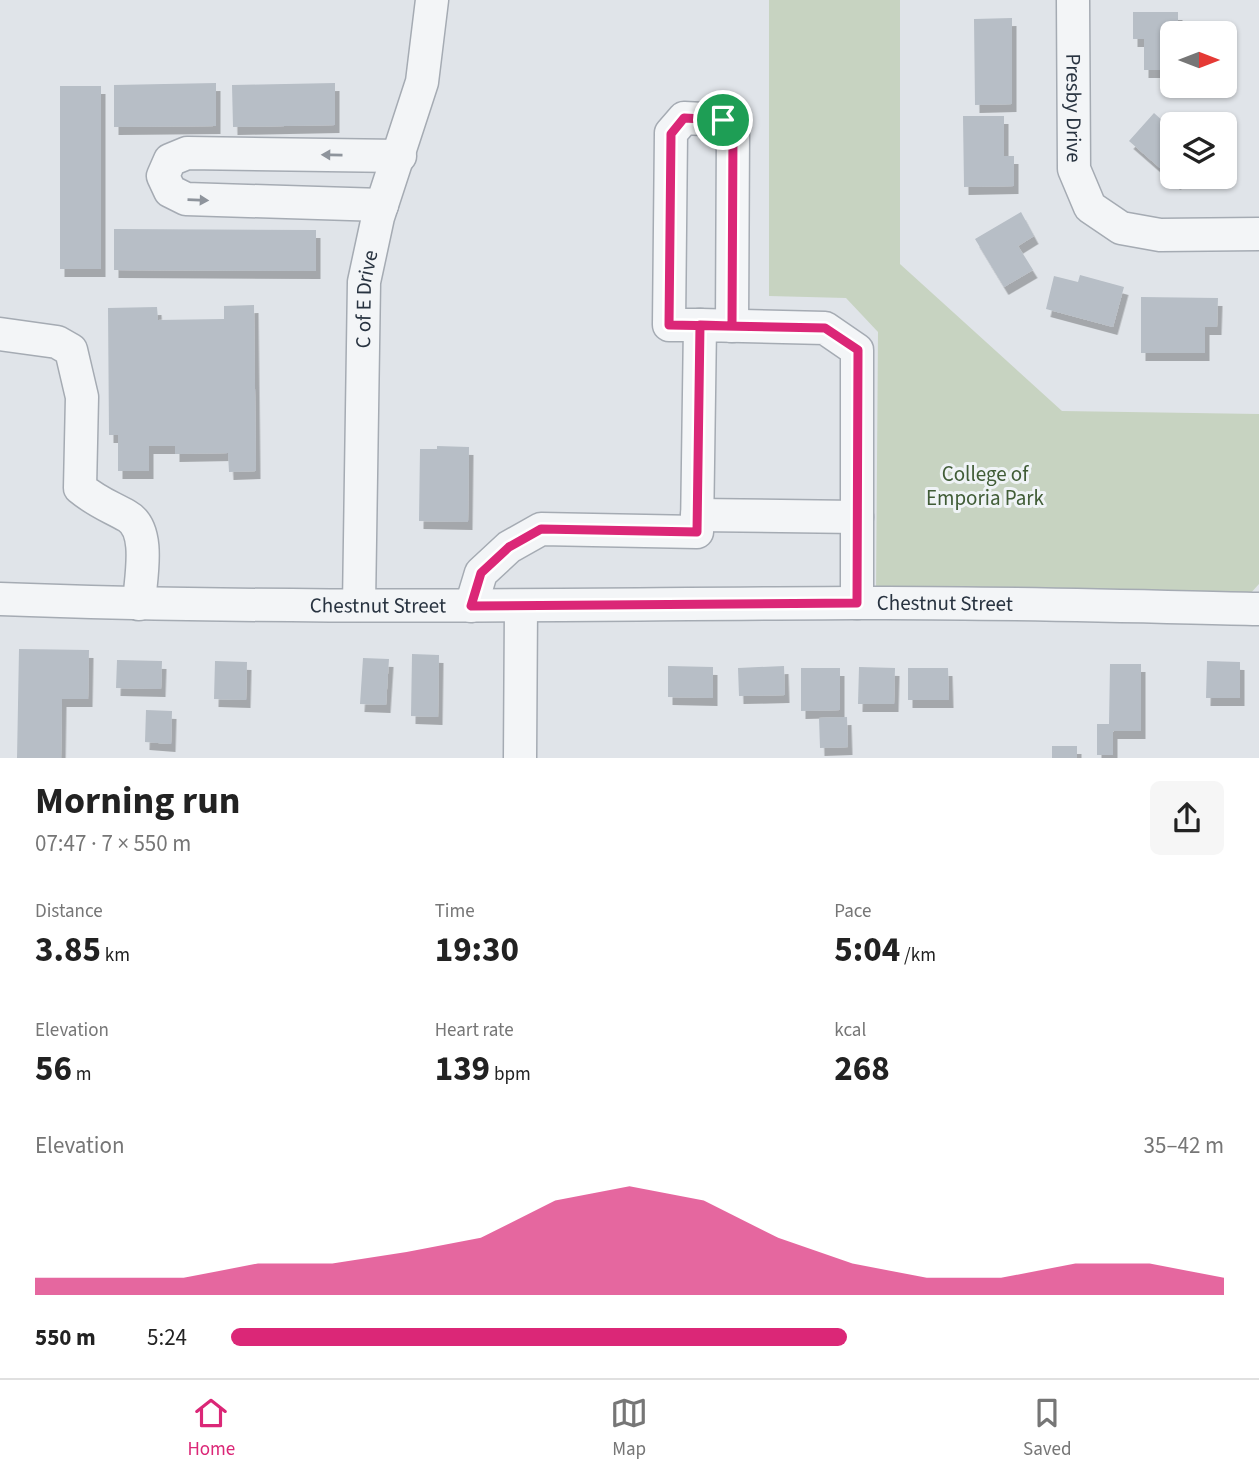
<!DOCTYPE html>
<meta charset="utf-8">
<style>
:root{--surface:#fff;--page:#f6f6f6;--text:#222;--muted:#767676;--line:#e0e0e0;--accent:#db2777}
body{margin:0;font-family:"Source Sans 3",sans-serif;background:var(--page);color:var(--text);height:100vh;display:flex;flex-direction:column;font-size:26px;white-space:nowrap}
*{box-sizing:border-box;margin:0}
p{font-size:23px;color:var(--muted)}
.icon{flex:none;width:38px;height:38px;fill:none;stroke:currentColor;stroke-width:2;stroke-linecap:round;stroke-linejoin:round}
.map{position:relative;height:758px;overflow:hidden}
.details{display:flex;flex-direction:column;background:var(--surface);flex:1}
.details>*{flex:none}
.needle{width:46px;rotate:90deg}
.fabs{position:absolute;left:1160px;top:21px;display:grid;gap:14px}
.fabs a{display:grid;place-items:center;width:77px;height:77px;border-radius:10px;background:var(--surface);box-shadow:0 2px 5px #0004;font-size:35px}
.pin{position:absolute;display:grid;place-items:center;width:60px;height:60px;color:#fff;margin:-30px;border:4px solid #fff;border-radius:50%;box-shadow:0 2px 7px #0007}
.round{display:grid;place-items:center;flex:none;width:74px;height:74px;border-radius:10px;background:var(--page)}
.summary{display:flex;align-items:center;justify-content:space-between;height:119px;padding:0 35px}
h1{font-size:38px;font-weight:700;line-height:52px}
.stats{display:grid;grid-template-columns:repeat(3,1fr);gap:10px;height:119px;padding:7px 35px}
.stats div{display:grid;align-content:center}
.stats b{font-size:35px;font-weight:700}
.stats small{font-size:19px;font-weight:400}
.stats p{font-size:19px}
.chart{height:196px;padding:14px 35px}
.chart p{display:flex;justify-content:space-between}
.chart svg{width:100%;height:126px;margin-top:7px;fill:var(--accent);opacity:.7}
ul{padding:0 35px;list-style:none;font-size:23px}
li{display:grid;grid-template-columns:112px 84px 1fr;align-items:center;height:52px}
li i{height:18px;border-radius:9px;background:var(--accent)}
.dock{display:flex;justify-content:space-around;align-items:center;height:98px;border-top:2px solid var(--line);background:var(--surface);font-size:19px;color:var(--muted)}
.dock a{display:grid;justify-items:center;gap:4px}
.dock .active{color:var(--accent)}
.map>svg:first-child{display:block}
</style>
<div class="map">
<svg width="1259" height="759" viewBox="0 0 1259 759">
<defs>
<filter id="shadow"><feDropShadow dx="4.5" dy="8" stdDeviation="0" flood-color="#0004"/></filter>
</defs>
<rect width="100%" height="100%" fill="#e0e4e9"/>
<path fill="#c7d3c1" d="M 769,0 L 900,0 L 900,264 L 1062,411 L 1259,414 L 1259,584 L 1249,595 L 876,594 L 878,332 L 846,298 L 769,296 Z"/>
<path fill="#b7bec6" filter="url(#shadow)" d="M 1133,12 L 1178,12 L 1178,33 L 1172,33 L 1172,70 L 1144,70 L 1144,39 L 1133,39 Z
M 1012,18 L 1012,104 L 975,105 L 974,19 Z
M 216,83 L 216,126 L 114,127 L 114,85 Z
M 335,83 L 335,125 L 233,127 L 232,85 Z
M 60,86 L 101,86 L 101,269 L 60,269 Z
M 1154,113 L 1172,129 L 1172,177 L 1180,177 L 1176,182 L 1129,141 Z
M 963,116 L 1004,116 L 1004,156 L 1014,156 L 1014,186 L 964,187 Z
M 1021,212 L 1034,236 L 1018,246 L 1033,270 L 1004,287 L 975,239 Z
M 114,229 L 316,230 L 316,271 L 114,270 Z
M 1080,275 L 1124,287 L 1113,327 L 1046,309 L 1054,276 L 1078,282 Z
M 1141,297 L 1218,298 L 1217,327 L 1205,327 L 1205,353 L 1141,353 Z
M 254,305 L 256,471 L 229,472 L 228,453 L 175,454 L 175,446 L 149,446 L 149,471 L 118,471 L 118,435 L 109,435 L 108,308 L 157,307 L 158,320 L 224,319 L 224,306 Z
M 437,446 L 469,447 L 468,522 L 419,521 L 420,449 L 437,449 Z
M 19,649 L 89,650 L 88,699 L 62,699 L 61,759 L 17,759 Z
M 412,654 L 439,655 L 438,717 L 411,716 Z
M 363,658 L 389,659 L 386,705 L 360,704 Z
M 117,660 L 162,661 L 161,689 L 116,688 Z
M 215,661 L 247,662 L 246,700 L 214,699 Z
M 1207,661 L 1240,662 L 1240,698 L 1206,698 Z
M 1110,664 L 1141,664 L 1141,731 L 1113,731 L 1113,755 L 1097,755 L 1097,724 L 1109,724 Z
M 668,666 L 713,667 L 713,698 L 668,697 Z
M 784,666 L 785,695 L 739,696 L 738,668 Z
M 859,667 L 895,668 L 894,704 L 858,704 Z
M 801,668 L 840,668 L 840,710 L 801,711 Z
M 908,668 L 948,668 L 949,700 L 908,700 Z
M 146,710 L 172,711 L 171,744 L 145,742 Z
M 847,717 L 848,747 L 820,748 L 819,718 Z
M 1052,746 L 1077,746 L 1077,759 L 1052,759 Z"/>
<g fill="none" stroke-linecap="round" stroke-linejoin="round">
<g stroke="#a5abb3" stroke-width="35">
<g id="minor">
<path id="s1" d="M 1073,0 L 1074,169 L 1090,207 L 1121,228 L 1160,235 L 1259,234"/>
<path d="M 382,205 L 186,199 L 170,191 L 163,176 L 170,160 L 187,153 L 400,156"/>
<path d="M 700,325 L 669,325 L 671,133 L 684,118 L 723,120 L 733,131 L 732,326"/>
<path d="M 0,334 L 57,342 L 71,350 L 82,397 L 80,488 C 97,502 109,506 127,516 C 152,530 140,580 139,604"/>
<path d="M 697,515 L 857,517"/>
<path id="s2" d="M 0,599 C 285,610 569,604 854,603 C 989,602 1124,606 1259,609"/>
<path id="s3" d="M 359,605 L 364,282 L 378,217 L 422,82 L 432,0"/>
<path d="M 471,606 L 481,573 L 509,547 L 541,529 L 697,532 L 700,325 L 825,328 L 857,350 L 857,603"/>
<path d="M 520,759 L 521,606"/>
</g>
</g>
<use href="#minor" stroke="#f3f5f7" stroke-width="32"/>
</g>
<defs><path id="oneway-solid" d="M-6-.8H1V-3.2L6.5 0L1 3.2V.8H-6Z" transform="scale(1.75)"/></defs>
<g fill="#8e949c">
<use href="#oneway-solid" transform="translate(332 155) rotate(-179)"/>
<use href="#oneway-solid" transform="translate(198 200) rotate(2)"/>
</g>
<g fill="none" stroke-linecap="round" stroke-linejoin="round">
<g stroke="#fff" stroke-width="14">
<path id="route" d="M 723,120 L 733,131 L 732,326 L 700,325 L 697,532 L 541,529 L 509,547 L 481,573 L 471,606 L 857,603 L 858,350 L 825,328 L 669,325 L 671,134 L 684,118 L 723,120"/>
</g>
<use href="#route" stroke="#db2777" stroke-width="9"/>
</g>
<g text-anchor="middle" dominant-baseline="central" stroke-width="6" stroke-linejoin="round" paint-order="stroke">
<g font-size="21" fill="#283340" stroke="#eff3f6">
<text stroke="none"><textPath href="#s1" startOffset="108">Presby Drive</textPath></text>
<text stroke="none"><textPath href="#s3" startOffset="306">C of E Drive</textPath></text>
<text stroke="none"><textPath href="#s2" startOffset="945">Chestnut Street</textPath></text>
<text stroke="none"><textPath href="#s2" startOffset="378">Chestnut Street</textPath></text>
</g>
<g font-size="21" fill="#405c36" stroke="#eff3f6">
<text x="985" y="474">College of<tspan x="985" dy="24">Emporia Park</tspan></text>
</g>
</g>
</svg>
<div class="fabs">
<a><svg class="needle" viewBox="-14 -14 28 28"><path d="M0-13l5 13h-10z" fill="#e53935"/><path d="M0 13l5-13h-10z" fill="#767676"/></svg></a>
<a><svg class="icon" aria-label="layers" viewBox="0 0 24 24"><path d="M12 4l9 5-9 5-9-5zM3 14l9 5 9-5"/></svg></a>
</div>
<div class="pin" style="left:723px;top:120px;background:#1e9e55"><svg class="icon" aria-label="arrive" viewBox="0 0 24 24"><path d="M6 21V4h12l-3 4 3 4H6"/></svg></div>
</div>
<section class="details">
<div class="summary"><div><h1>Morning run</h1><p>07:47 · 7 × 550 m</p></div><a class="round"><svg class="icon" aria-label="share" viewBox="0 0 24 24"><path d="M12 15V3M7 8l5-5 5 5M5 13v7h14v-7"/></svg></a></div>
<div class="stats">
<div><p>Distance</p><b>3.85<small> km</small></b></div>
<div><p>Time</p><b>19:30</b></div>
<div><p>Pace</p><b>5:04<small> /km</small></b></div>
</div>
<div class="stats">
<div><p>Elevation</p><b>56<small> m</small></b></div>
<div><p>Heart rate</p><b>139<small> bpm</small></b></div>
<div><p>kcal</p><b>268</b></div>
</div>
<div class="chart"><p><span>Elevation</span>35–42 m</p>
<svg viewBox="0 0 160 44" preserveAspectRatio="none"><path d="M0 44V38L10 38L20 38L30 33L40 33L50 29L60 24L70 11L80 6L90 11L100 24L110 33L120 38L130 38L140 33L150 33L160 38V44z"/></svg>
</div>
<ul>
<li><b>550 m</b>5:24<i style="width:62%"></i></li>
</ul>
</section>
<nav class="dock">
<a class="active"><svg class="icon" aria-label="home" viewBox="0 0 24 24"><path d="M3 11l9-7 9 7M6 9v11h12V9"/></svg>Home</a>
<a><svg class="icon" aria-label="map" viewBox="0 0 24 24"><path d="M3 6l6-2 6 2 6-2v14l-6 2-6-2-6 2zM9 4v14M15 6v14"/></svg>Map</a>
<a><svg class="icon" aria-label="saved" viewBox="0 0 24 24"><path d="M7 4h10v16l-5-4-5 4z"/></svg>Saved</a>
</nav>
